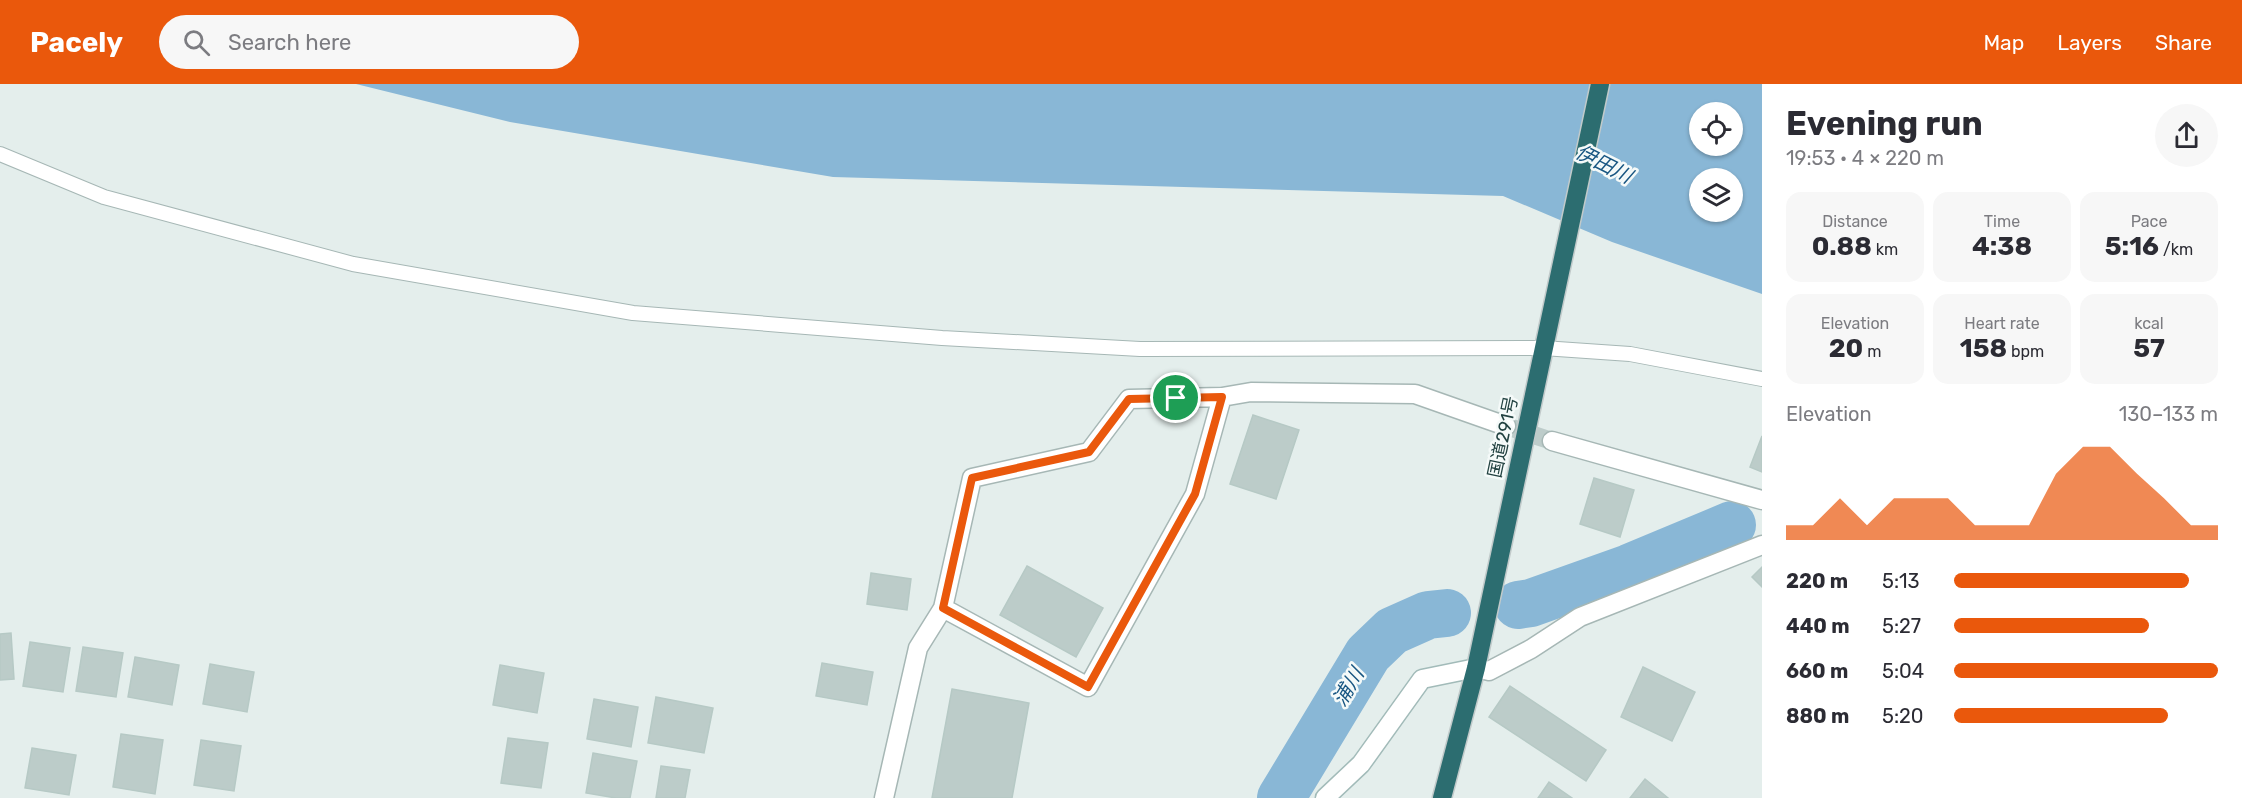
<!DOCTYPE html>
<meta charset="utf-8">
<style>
:root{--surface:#fff;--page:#f7f7f7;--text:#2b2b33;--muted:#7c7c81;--accent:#ea580c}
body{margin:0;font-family:Rubik,"Noto Sans JP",sans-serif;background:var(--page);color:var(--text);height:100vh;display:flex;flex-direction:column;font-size:22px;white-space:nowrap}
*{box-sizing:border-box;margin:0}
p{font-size:20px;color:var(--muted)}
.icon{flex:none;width:33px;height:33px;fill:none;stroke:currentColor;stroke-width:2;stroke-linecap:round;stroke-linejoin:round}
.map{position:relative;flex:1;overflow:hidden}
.details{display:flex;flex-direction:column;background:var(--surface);width:480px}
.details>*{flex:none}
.tools{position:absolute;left:1689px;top:18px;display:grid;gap:12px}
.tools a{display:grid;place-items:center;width:54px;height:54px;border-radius:50%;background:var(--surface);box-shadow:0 2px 4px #0004;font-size:30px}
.pin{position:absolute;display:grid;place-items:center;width:51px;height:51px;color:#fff;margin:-26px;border:3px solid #fff;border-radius:50%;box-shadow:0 2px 6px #0007}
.round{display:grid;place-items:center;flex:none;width:63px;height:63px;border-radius:32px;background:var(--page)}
.headline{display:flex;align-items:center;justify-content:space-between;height:102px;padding:0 24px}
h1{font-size:33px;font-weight:700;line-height:45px}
.figures{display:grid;grid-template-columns:repeat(3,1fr);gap:9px;height:102px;padding:6px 24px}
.figures div{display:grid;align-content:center;border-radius:15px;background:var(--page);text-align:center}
.figures b{font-size:26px;font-weight:700}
.figures small{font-size:16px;font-weight:400}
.figures p{font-size:16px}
.chart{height:168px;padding:12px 24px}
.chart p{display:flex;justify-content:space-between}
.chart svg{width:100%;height:108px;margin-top:6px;fill:var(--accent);opacity:.7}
ul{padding:0 24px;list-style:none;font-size:20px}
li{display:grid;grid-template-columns:96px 72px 1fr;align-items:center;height:45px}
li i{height:15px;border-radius:8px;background:var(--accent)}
header{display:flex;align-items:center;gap:36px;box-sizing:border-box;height:84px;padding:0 30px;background:var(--accent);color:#fff}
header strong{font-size:28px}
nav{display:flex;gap:33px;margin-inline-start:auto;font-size:21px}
.search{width:420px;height:54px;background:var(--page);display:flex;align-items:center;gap:15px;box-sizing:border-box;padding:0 21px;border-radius:33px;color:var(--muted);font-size:22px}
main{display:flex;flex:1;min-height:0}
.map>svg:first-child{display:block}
</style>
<header>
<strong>Pacely</strong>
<div class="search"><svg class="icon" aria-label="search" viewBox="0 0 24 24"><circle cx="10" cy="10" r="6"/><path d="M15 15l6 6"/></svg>Search here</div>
<nav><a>Map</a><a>Layers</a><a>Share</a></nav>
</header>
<main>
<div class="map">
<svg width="1762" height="714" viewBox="0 0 1762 714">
<rect width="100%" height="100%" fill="#e4eeec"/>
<path fill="#89b7d6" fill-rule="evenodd" d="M 356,0 L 1762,0 L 1762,210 L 1612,158 L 1503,112 L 833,93 L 510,38 ZM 1700,28 L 1732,28 L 1732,62 L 1700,62 ZM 1700,94 L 1732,94 L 1732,128 L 1700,128 Z"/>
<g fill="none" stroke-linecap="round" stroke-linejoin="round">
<path stroke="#89b7d6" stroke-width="48" d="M 1518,521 L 1531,519 L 1629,484 L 1732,441
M 1281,714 L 1368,570 L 1392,547 L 1428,531 L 1447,529"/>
</g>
<path fill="#bcccc9" stroke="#b6c9c5" stroke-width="1.5" d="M 1253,331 L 1299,346 L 1276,415 L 1230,400 Z
M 1762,352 L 1762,388 L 1750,383 Z
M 1594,394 L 1634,406 L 1620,453 L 1580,440 Z
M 1027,482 L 1103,524 L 1076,573 L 1000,531 Z
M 1762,483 L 1762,503 L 1752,493 Z
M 871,489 L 911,495 L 907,526 L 867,520 Z
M 11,549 L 14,595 L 0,596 L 0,550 Z
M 30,558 L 70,564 L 63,608 L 23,602 Z
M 83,563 L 123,569 L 116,613 L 76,607 Z
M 135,573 L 179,581 L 172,621 L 128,613 Z
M 822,579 L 873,588 L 867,621 L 816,612 Z
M 210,580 L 254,588 L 247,628 L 203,620 Z
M 500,581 L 544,589 L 537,629 L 493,621 Z
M 1643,583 L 1695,608 L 1672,657 L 1621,633 Z
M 1510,602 L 1606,666 L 1586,697 L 1489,633 Z
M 952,605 L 1029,619 L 1012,714 L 932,714 Z
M 656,613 L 713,624 L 704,669 L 648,659 Z
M 594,615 L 638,623 L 631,663 L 587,655 Z
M 121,650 L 163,656 L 155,710 L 113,703 Z
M 508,654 L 548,659 L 541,704 L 501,699 Z
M 201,656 L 241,662 L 234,707 L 194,701 Z
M 32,664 L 76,671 L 69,711 L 25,704 Z
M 593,669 L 637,677 L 630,714 L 616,714 L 586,709 Z
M 661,682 L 690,686 L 685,714 L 656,714 Z
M 1645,695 L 1668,714 L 1630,714 Z
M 1549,698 L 1572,714 L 1538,714 Z"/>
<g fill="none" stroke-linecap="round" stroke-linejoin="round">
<path stroke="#bdccca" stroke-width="18" stroke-dasharray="18 9" stroke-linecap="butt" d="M 1506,342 L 1552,357"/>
<g stroke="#a6b7b5" stroke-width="16">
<path id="lane" d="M 0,70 L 104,113 L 353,180 L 633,229 L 942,254 L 1140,265 L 1543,264 L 1630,270 L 1762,295"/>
</g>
<g stroke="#a6b7b5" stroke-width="21">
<path id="street" d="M 1552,357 L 1762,416
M 943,524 L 972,394 L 1089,368 L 1129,315 L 1222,313
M 1476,584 L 1489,587 L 1531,565 L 1580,533 L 1762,461
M 884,714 L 918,564 L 943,524 L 1088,603 L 1195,410 L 1222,313 L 1251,308 L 1415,310 L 1506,342"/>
</g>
<g stroke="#a2bbb9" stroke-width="21">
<path id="secondary" d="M 1325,714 L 1361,680 L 1422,595 L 1476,584"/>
</g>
<g stroke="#c1caca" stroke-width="21">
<path id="highway" d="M 1442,714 L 1476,584 L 1600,0"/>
</g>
<use href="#lane" stroke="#fff" stroke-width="14"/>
<use href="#street" stroke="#fff" stroke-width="18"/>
<use href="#secondary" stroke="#fff" stroke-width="18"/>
<use href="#highway" stroke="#2c6d70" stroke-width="18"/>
</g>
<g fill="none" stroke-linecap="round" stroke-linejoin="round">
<g stroke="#fff" stroke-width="12">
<path id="route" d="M 1222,313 L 1195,410 L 1088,603 L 943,524 L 972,394 L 1089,368 L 1129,315 Z"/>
</g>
<use href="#route" stroke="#ea580c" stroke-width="8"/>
</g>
<g text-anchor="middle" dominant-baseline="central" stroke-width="5" stroke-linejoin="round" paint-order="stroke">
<g font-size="18" fill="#224241" stroke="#f5faf9">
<text transform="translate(1503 353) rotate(-78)">国道291号</text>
</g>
<g font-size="20" font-style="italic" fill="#185682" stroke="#f5faf9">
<text transform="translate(1604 80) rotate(27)">伊田川</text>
<text transform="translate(1348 603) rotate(-59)">浦川</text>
</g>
</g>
</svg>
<div class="tools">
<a><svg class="icon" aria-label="locate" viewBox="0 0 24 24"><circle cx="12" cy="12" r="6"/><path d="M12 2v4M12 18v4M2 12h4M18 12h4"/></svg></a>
<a><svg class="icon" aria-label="layers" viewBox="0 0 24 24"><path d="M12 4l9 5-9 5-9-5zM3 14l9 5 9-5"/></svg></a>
</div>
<div class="pin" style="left:1176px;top:314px;background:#1e9e55"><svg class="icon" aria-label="arrive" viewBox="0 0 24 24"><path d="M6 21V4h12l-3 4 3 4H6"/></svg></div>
</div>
<section class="details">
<div class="headline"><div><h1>Evening run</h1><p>19:53 · 4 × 220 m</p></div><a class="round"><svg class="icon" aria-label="share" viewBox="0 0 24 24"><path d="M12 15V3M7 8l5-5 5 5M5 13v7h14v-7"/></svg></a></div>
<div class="figures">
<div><p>Distance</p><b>0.88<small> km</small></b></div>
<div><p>Time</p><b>4:38</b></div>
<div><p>Pace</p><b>5:16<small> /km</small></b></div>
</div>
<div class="figures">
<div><p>Elevation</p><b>20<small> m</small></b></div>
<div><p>Heart rate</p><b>158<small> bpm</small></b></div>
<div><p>kcal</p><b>57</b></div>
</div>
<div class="chart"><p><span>Elevation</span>130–133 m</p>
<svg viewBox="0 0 160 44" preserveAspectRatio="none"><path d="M0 44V38L10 38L20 27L30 38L40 27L50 27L60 27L70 38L80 38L90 38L100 17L110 6L120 6L130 17L140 27L150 38L160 38V44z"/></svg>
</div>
<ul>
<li><b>220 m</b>5:13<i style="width:89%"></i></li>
<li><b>440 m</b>5:27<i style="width:74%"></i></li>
<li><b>660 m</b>5:04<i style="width:100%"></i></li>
<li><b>880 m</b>5:20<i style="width:81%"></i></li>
</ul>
</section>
</main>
